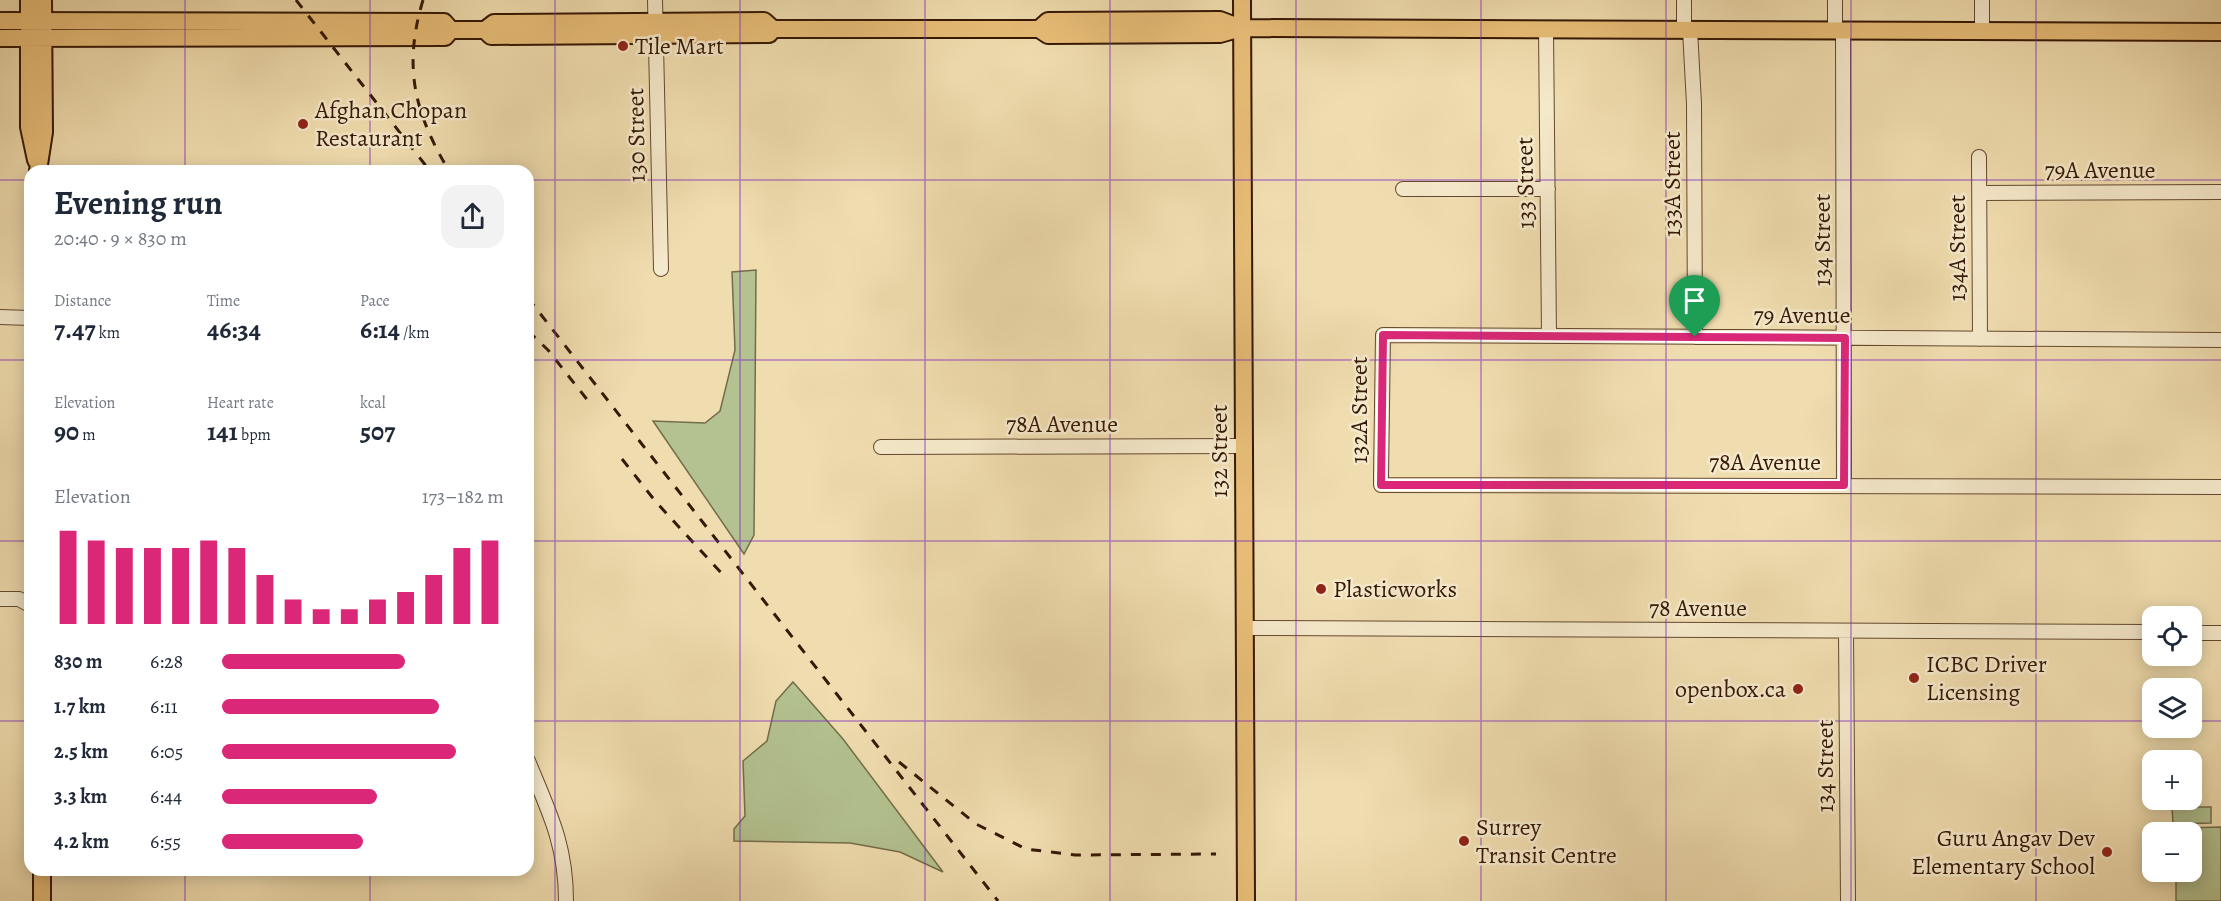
<!DOCTYPE html>
<meta charset="utf-8">
<style>
:root{--surface:#fff;--page:#f2f2f3;--text:#1f2937;--muted:#747a83;--accent:#db2777}
body{margin:0;font-family:Alegreya,serif;background:var(--page);color:var(--text);height:100vh;display:flex;flex-direction:column;font-size:22px;white-space:nowrap}
*{box-sizing:border-box;margin:0}
p{font-size:20px;color:var(--muted)}
.icon{flex:none;width:33px;height:33px;fill:none;stroke:currentColor;stroke-width:2;stroke-linecap:round;stroke-linejoin:round}
.map{position:relative;flex:1;overflow:hidden}
.side{position:absolute;left:24px;top:165px;width:510px;height:711px;display:flex;flex-direction:column;background:var(--surface);border-radius:18px;box-shadow:0 3px 15px #0003}
.side>*{flex:none}
.tools{position:absolute;left:2142px;top:606px;display:grid;gap:12px}
.tools a{display:grid;place-items:center;width:60px;height:60px;border-radius:12px;background:var(--surface);box-shadow:0 3px 15px #0003;font-size:30px}
.pin{position:absolute;display:grid;place-items:center;width:51px;height:51px;color:#fff;margin:-62px -26px;border-radius:50% 50% 50% 0;rotate:-45deg;box-shadow:0 0 6px #0007}
.pin .icon{rotate:45deg}
.round{display:grid;place-items:center;flex:none;width:63px;height:63px;border-radius:18px;background:var(--page)}
.overview{display:flex;align-items:center;justify-content:space-between;height:102px;padding:0 30px}
h1{font-size:33px;font-weight:700;line-height:45px}
.stats{display:grid;grid-template-columns:repeat(3,1fr);gap:9px;height:102px;padding:6px 30px}
.stats div{display:grid;align-content:center}
.stats b{font-size:26px;font-weight:700}
.stats small{font-size:16px;font-weight:400}
.stats p{font-size:16px}
.chart{height:168px;padding:12px 30px}
.chart p{display:flex;justify-content:space-between}
.chart svg{width:100%;height:108px;margin-top:6px;stroke:var(--accent);stroke-width:6}
ul{padding:0 30px;list-style:none;font-size:20px}
li{display:grid;grid-template-columns:96px 72px 1fr;align-items:center;height:45px}
li i{height:15px;border-radius:8px;background:var(--accent)}
.map>svg:first-child{display:block}
</style>
<div class="map">
<svg width="2221" height="901" viewBox="0 0 2221 901">
<rect width="100%" height="100%" fill="#f0ddaf"/>
<filter id="stains"><feTurbulence type="fractalNoise" baseFrequency=".00333" numOctaves="4"/><feColorMatrix values="0 0 0 0 .2 0 0 0 0 .09 0 0 0 0 .02 0 0 0 .5 -.17"/></filter>
<radialGradient id="worn" r=".72"><stop offset=".6" stop-color="#630" stop-opacity="0"/><stop offset="1" stop-color="#630" stop-opacity=".3"/></radialGradient>
<path fill="#b3c290" stroke="#746d4a" stroke-width="1.5" d="M 756,270 L 754,535 L 744,554 L 653,421 L 705,423 L 720,411 L 735,350 L 732,272 Z
M 793,682 L 843,739 L 943,872 L 900,852 L 850,843 L 734,841 L 734,829 L 745,816 L 743,761 L 767,741 L 776,701 Z
M 2172,807 L 2211,807 L 2211,823 L 2173,824 Z
M 2221,827 L 2221,901 L 2176,901 L 2176,872 L 2192,872 L 2192,832 L 2175,831 L 2184,828 Z"/>
<g fill="none" stroke-linecap="round" stroke-linejoin="round">
<g stroke="#644930" stroke-width="16">
<path id="minor" d="M 655,0 L 661,269
M 1684,0 L 1684,30
M 1835,0 L 1835,30
M 1982,0 L 1982,31
M 1546,30 L 1549,336
M 1690,30 L 1694,104 L 1695,337
M 1843,31 L 1844,485
M 1979,157 L 1980,339
M 1403,189 L 1548,189
M 1980,193 L 2221,192
M 0,317 L 30,318
M 2221,340 L 1383,335 L 1381,477 L 1381,485 L 2221,487
M 881,447 L 1243,446
M 0,599 L 19,599 L 30,605
M 1244,628 L 2152,632
M 1846,631 L 1848,901
M 2192,633 L 2221,633
M 528,761 C 549,812 566,844 566,901"/>
</g>
<g stroke="#351805" stroke-width="20">
<path id="major" d="M 29,0 L 29,127 L 36,160
M 1242,0 L 1246,901
M 0,21 L 444,22 L 451,30 L 485,30 L 494,23 L 764,21 L 773,29
M 1039,29 L 1048,21 L 1220,20 L 1241,28
M 485,30 L 491,36 L 769,34 L 773,29 L 1039,29 L 1048,35 L 1220,34 L 1241,28 L 2221,32
M 0,38 L 445,37 L 451,30
M 38,171 L 44,132 L 43,0
M 42,870 L 42,901"/>
</g>
<use href="#minor" stroke="#f5e9cb" stroke-width="14"/>
<use href="#major" stroke="#e8be78" stroke-width="16"/>
<path stroke="#351805" stroke-width="3" stroke-dasharray="10 10" stroke-linecap="butt" d="M 296,0 L 430,171
M 423,0 C 403,67 414,112 449,171
M 528,298 L 998,901
M 528,331 L 548,350 L 589,402
M 622,459 L 656,502 L 725,577
M 899,762 L 976,824 L 1026,849 L 1075,855 L 1216,854"/>
</g>
<g fill="none" stroke-linecap="round" stroke-linejoin="round">
<g stroke="#fff" stroke-width="12">
<path id="route" d="M 1383,335 L 1845,338 L 1844,485 L 1381,485 Z"/>
</g>
<use href="#route" stroke="#db2777" stroke-width="8"/>
</g>
<path fill="none" stroke="#7b2cbf" stroke-width="1.5" stroke-opacity="0.55" d="M 185,0 L 185,171M 370,0 L 370,171M 555,0 L 555,901M 740,0 L 740,901M 925,0 L 925,901M 1110,0 L 1110,901M 1296,0 L 1296,901M 1481,0 L 1481,901M 1666,0 L 1666,901M 1851,0 L 1851,901M 2036,0 L 2036,901M 0,180 L 30,180M 528,180 L 2221,180M 0,360 L 30,360M 528,360 L 2221,360M 0,541 L 30,541M 528,541 L 2221,541M 0,721 L 30,721M 528,721 L 2152,721M 2192,721 L 2221,721M 185,870 L 185,901M 370,870 L 370,901"/>
<g fill="#8f2418" stroke="#f5e9cb" stroke-width="2">
<circle cx="623" cy="46" r="6"/>
<circle cx="303" cy="124" r="6"/>
<circle cx="1321" cy="589" r="6"/>
<circle cx="1914" cy="678" r="6"/>
<circle cx="1798" cy="689" r="6"/>
<circle cx="1464" cy="841" r="6"/>
<circle cx="2107" cy="852" r="6"/>
</g>
<g text-anchor="middle" dominant-baseline="central" stroke-width="5" stroke-linejoin="round" paint-order="stroke">
<g font-size="24" fill="#351805" stroke="#f5e9cb" text-anchor="start">
<text x="635" y="46">Tile Mart</text>
<text x="315" y="110">Afghan Chopan<tspan x="315" dy="28">Restaurant</tspan></text>
<text x="1333" y="589">Plasticworks</text>
<text x="1926" y="664">ICBC Driver<tspan x="1926" dy="28">Licensing</tspan></text>
<text x="1786" y="689" text-anchor="end">openbox.ca</text>
<text x="1476" y="827">Surrey<tspan x="1476" dy="28">Transit Centre</tspan></text>
<text x="2095" y="838" text-anchor="end">Guru Angav Dev<tspan x="2095" dy="28">Elementary School</tspan></text>
</g>
<g font-size="24" fill="#351805" stroke="#f5e9cb">
<text transform="translate(636 135) rotate(-91)">130 Street</text>
<text x="2100" y="170">79A Avenue</text>
<text transform="translate(1525 183) rotate(-91)">133 Street</text>
<text transform="translate(1672 184) rotate(-90)">133A Street</text>
<text transform="translate(1822 240) rotate(-90)">134 Street</text>
<text transform="translate(1957 248) rotate(-90)">134A Street</text>
<text x="1802" y="315">79 Avenue</text>
<text transform="translate(1359 410) rotate(-90)">132A Street</text>
<text x="1062" y="424">78A Avenue</text>
<text transform="translate(1219 451) rotate(-90)">132 Street</text>
<text x="1765" y="462">78A Avenue</text>
<text x="1698" y="608">78 Avenue</text>
<text transform="translate(1825 766) rotate(-90)">134 Street</text>
</g>
</g>
<rect width="100%" height="100%" filter="url(#stains)"/>
<rect width="100%" height="100%" fill="url(#worn)"/>
</svg>
<div class="tools">
<a><svg class="icon" aria-label="locate" viewBox="0 0 24 24"><circle cx="12" cy="12" r="6"/><path d="M12 2v4M12 18v4M2 12h4M18 12h4"/></svg></a>
<a><svg class="icon" aria-label="layers" viewBox="0 0 24 24"><path d="M12 4l9 5-9 5-9-5zM3 14l9 5 9-5"/></svg></a>
<a>+</a>
<a>−</a>
</div>
<div class="pin" style="left:1695px;top:337px;background:#1e9e55"><svg class="icon" aria-label="arrive" viewBox="0 0 24 24"><path d="M6 21V4h12l-3 4 3 4H6"/></svg></div>
<section class="side">
<div class="overview"><div><h1>Evening run</h1><p>20:40 · 9 × 830 m</p></div><a class="round"><svg class="icon" aria-label="share" viewBox="0 0 24 24"><path d="M12 15V3M7 8l5-5 5 5M5 13v7h14v-7"/></svg></a></div>
<div class="stats">
<div><p>Distance</p><b>7.47<small> km</small></b></div>
<div><p>Time</p><b>46:34</b></div>
<div><p>Pace</p><b>6:14<small> /km</small></b></div>
</div>
<div class="stats">
<div><p>Elevation</p><b>90<small> m</small></b></div>
<div><p>Heart rate</p><b>141<small> bpm</small></b></div>
<div><p>kcal</p><b>507</b></div>
</div>
<div class="chart"><p><span>Elevation</span>173–182 m</p>
<svg viewBox="0 0 160 44" preserveAspectRatio="none"><path d="M5 44V6M15 44V10M25 44V13M35 44V13M45 44V13M55 44V10M65 44V13M75 44V24M85 44V34M95 44V38M105 44V38M115 44V34M125 44V31M135 44V24M145 44V13M155 44V10"/></svg>
</div>
<ul>
<li><b>830 m</b>6:28<i style="width:65%"></i></li>
<li><b>1.7 km</b>6:11<i style="width:77%"></i></li>
<li><b>2.5 km</b>6:05<i style="width:83%"></i></li>
<li><b>3.3 km</b>6:44<i style="width:55%"></i></li>
<li><b>4.2 km</b>6:55<i style="width:50%"></i></li>
</ul>
</section>
</div>
